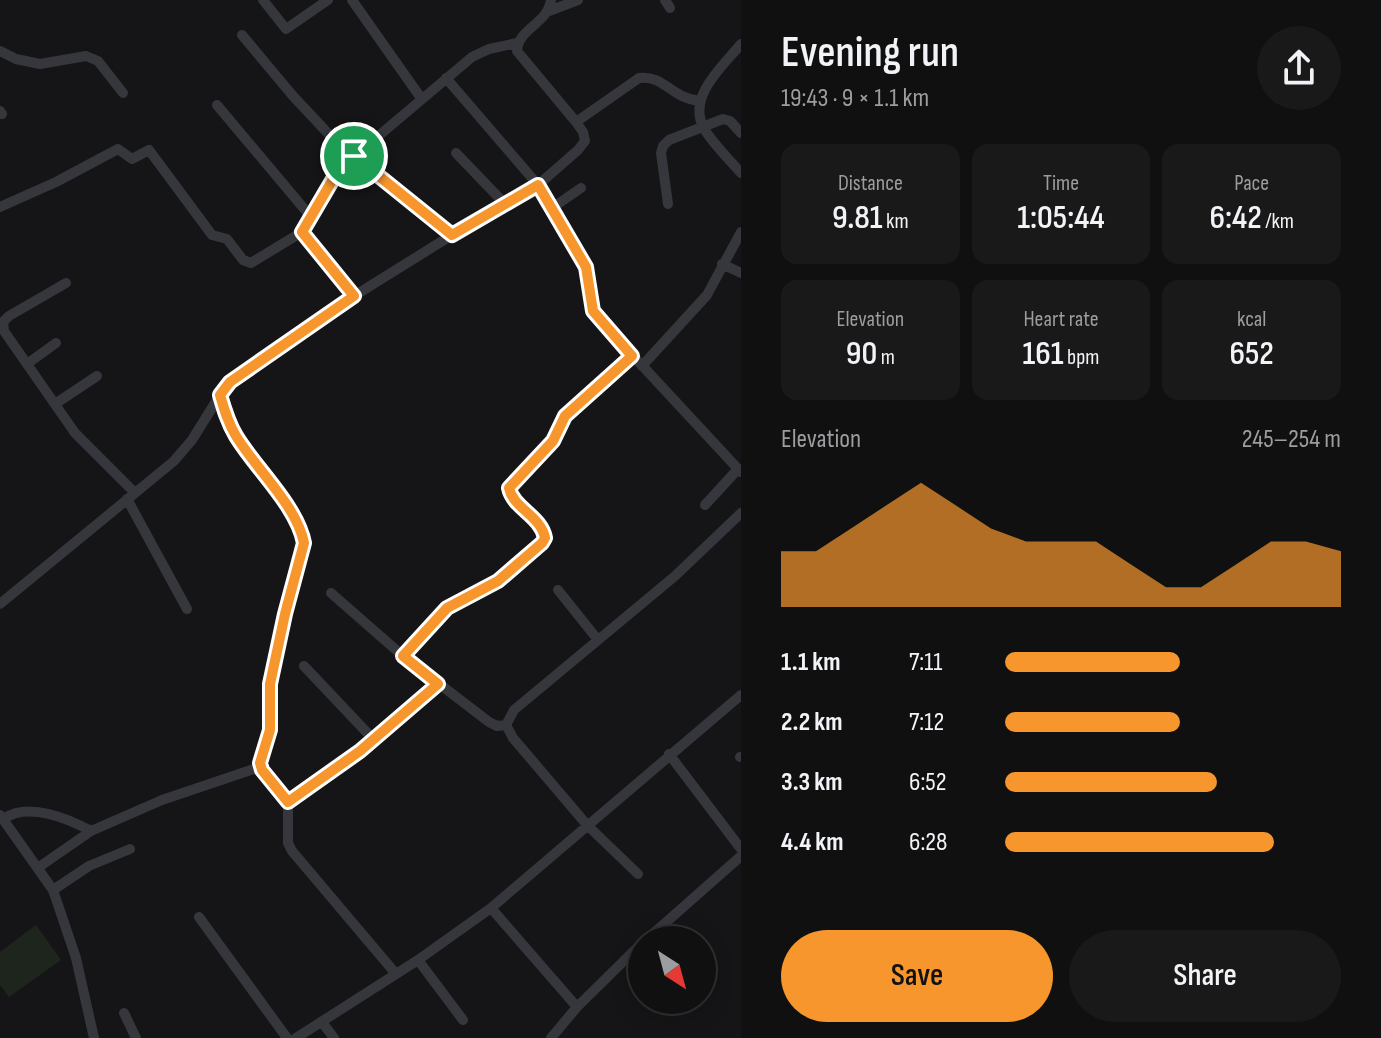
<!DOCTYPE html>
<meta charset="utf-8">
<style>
:root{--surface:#101011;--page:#19191a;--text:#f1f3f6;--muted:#9c9d9f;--line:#303031;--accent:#f6962d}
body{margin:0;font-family:"Sofia Sans Condensed",sans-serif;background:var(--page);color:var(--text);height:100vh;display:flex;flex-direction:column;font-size:30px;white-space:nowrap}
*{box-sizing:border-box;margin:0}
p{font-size:26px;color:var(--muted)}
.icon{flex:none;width:44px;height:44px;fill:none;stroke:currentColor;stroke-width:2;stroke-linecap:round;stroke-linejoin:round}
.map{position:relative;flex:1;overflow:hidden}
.drawer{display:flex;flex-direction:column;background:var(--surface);width:640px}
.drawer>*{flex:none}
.needle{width:52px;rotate:144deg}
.fabs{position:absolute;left:628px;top:926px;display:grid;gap:16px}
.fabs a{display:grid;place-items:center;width:88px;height:88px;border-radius:50%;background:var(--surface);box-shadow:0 4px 20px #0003,0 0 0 2px var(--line);font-size:40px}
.pin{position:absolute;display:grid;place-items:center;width:68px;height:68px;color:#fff;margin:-34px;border:4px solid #fff;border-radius:50%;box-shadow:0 2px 8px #0007}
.round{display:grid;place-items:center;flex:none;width:84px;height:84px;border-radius:42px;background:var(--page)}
.summary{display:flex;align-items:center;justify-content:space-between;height:136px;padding:0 40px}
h1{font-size:44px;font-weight:600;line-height:60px}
.stats{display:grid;grid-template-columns:repeat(3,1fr);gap:12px;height:136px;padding:8px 40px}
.stats div{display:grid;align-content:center;border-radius:16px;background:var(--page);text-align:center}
.stats b{font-size:34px;font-weight:600}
.stats small{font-size:22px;font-weight:400}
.stats p{font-size:22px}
.chart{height:224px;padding:16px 40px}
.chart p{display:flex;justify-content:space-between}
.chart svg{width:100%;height:144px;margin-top:8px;fill:var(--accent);opacity:.7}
.cta{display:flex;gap:16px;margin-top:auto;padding:16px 40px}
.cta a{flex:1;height:92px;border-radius:48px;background:var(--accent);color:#111;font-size:32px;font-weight:600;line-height:92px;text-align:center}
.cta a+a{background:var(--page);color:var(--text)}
ul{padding:0 40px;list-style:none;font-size:26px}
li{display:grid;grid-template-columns:128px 96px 1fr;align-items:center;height:60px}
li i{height:20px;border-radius:10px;background:var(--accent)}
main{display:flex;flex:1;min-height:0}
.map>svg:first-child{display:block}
</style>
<main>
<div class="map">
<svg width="741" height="1038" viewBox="0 0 741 1038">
<rect width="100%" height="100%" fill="#151517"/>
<path fill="#1d251d" d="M 36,925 L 61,960 L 9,997 L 0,985 L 0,952 Z"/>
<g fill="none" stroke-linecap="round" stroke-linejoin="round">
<path stroke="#36373c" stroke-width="10" d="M 263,0 L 286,29 L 328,0
M 352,0 L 421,98
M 551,0 C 548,24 518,28 517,51 L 576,122 L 583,132 L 585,141 L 578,150 L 538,185 L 586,267 L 591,305 L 598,318 L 741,472
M 665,0 L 670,8
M 549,11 L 578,0
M 242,35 L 293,96 L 337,143 L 452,235
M 741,44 C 723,66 685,98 705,130 C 714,145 729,159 741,173
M 0,51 L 16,59 L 40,64 L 86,56 L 98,61 L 123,93
M 217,105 L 311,217
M 0,111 L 2,114
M 576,122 L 639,78 C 665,75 670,98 700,101
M 456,153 L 505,204
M 668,204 L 661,153 L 663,146 L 669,140 L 723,119 L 730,121 L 741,133
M 0,207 L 56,182 L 118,149 L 132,159 L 149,150 L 212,235 L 227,239 L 243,260 L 251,263 L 302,232 L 344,165 L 472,57 L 489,49 L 517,43
M 552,208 L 581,188
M 302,232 L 354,296
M 722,264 L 741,273
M 66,283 L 9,316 L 3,322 L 4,331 L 75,433 L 135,493
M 27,364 L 56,343
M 642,366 L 707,295 L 741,232
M 220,395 C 224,409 228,423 236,436 C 256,469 297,505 304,543 L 285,614 L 270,684 L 270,723 L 260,767 L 288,802 L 288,843 L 292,851 L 396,974
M 55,404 L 97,376
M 127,499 L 187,609
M 705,505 L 738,469
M 558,590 L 598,640
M 331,593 L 403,656 L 489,722 L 497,726 L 506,725
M 0,604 L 174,461 L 192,440 L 220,395 L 230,382 L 354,296 L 452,235 L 538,185 L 446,78
M 403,656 L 447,608 L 498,581 L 542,543 L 545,538 C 541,516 513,508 509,488 L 553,441 L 565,416 L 632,356
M 304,666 L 373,739
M 669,754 L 741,849
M 740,757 L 741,757
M 288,802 L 360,751 L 438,684
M 0,815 L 53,890 L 76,958 L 94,1038
M 5,818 C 29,802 69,819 91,831
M 39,867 L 91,831 L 162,800 L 260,767
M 638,874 L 587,825 L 513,738 L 506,725 L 514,710 L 675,576 L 741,513
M 53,890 L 89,866 L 130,849
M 491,908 L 577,1007
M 199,917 L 287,1038
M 646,940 L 741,856
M 418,960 L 463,1020
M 124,1013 L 136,1038
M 322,1022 L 334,1038
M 296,1038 L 418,960 L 491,908 L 741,695
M 551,1038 L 577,1007 L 642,943"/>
</g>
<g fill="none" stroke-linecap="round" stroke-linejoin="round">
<g stroke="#fff" stroke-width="16">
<path id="route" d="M 354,156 L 452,235 L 538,185 L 586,267 L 593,311 L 632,356 L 565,416 L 553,441 L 509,488 C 513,508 541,516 545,538 L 542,543 L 498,581 L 447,608 L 403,656 L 438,684 L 360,751 L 288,802 L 262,770 L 260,763 L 270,730 L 270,684 L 285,614 L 304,543 C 297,506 256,469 236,436 C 228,423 224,409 220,395 L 230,382 L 354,296 L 302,232 L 336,174 Z"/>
</g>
<use href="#route" stroke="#f6962d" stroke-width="10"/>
</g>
</svg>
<div class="fabs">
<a><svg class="needle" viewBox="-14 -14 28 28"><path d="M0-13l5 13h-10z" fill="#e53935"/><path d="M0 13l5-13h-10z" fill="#9c9d9f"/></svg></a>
</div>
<div class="pin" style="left:354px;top:156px;background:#1e9e55"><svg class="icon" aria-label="arrive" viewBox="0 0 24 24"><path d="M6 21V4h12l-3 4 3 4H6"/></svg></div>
</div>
<section class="drawer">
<div class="summary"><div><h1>Evening run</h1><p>19:43 · 9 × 1.1 km</p></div><a class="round"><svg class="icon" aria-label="share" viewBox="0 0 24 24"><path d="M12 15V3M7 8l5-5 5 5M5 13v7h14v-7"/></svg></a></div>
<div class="stats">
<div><p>Distance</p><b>9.81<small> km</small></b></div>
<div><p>Time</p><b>1:05:44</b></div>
<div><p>Pace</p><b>6:42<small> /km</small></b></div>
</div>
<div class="stats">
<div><p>Elevation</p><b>90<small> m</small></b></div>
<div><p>Heart rate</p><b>161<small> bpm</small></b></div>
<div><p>kcal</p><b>652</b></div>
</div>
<div class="chart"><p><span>Elevation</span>245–254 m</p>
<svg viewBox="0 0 160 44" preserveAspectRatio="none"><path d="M0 44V27L10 27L20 20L30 13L40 6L50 13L60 20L70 24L80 24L90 24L100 31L110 38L120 38L130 31L140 24L150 24L160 27V44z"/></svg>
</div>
<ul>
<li><b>1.1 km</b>7:11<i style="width:52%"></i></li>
<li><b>2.2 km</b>7:12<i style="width:52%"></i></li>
<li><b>3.3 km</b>6:52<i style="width:63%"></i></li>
<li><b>4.4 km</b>6:28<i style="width:80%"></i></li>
</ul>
<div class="cta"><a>Save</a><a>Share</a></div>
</section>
</main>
